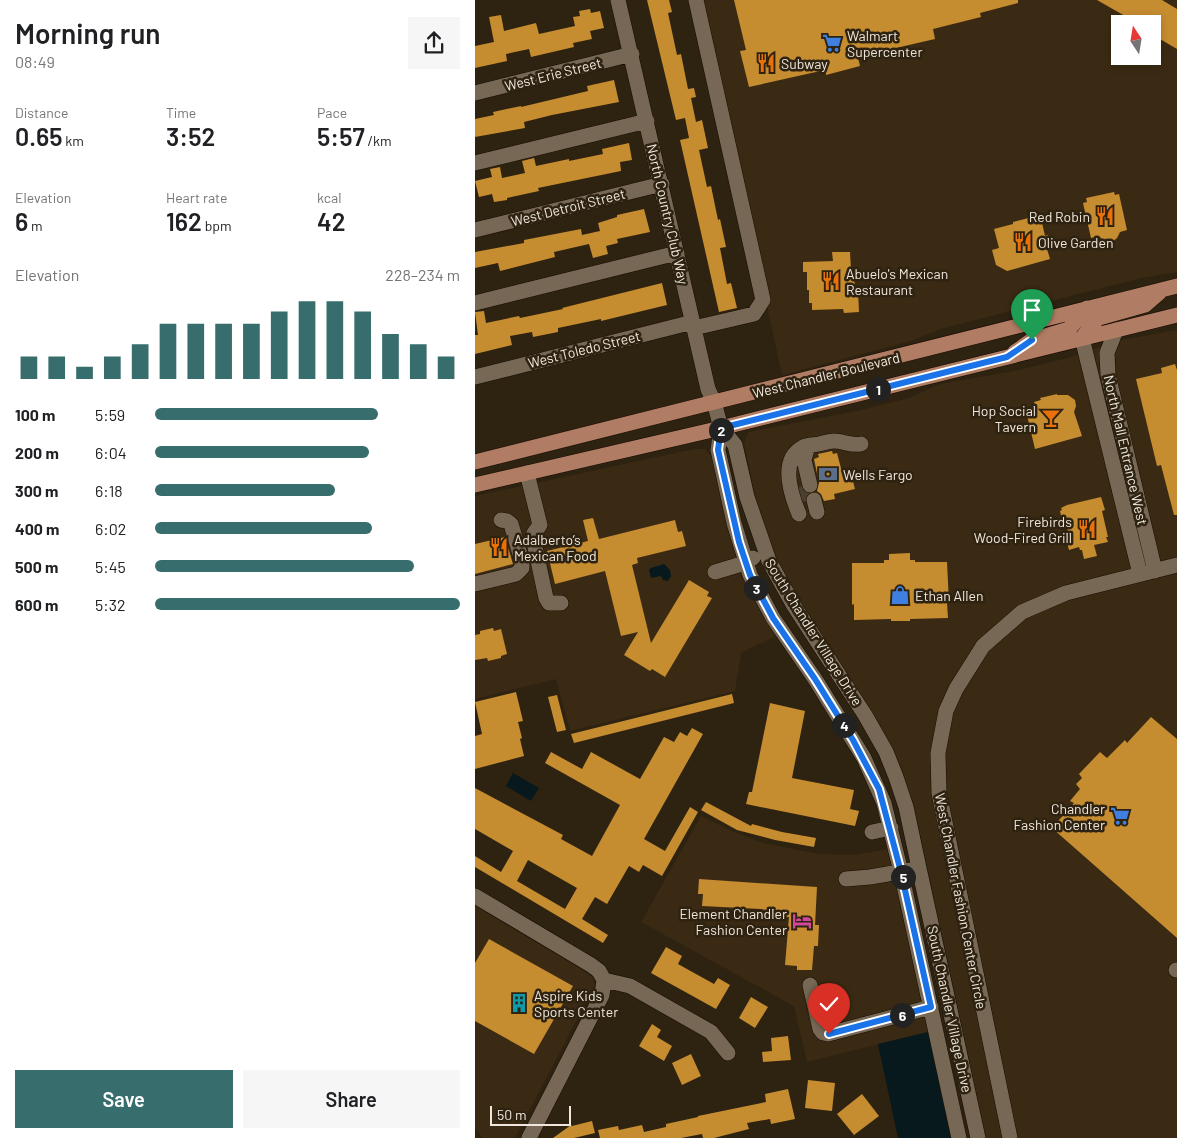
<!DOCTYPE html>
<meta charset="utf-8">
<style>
:root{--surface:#fff;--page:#f6f6f6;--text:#202124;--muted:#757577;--accent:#376e6d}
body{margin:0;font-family:Barlow,sans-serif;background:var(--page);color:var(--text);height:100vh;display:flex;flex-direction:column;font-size:19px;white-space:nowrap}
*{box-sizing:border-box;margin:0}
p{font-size:16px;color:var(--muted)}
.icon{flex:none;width:28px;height:28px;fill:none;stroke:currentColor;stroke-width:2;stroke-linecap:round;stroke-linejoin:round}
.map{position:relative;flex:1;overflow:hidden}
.panel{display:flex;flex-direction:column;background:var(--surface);width:475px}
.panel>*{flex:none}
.needle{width:32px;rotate:348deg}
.tools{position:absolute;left:636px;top:15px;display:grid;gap:10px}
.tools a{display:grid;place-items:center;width:50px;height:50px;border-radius:0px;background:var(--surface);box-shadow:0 2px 8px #0003;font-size:25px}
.scale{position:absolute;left:15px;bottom:12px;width:81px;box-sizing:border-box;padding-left:5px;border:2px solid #efe7dc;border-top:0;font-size:14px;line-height:18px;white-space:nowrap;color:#efe7dc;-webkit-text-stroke:4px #2e2211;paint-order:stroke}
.pin{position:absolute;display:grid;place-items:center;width:42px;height:42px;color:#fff;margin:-51px -21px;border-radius:50% 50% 50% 0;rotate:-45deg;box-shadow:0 0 5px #0007}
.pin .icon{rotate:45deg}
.km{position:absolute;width:25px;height:25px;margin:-12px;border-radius:50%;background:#222;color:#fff;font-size:14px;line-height:25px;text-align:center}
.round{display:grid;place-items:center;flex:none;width:52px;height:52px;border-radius:0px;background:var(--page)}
.summary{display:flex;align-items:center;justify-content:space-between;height:85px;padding:0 15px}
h1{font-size:28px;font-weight:600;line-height:38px}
.stats{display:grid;grid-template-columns:repeat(3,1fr);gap:8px;height:85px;padding:5px 15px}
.stats div{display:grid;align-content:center}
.stats b{font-size:25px;font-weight:600}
.stats small{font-size:14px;font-weight:400}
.stats p{font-size:14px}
.chart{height:140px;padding:10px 15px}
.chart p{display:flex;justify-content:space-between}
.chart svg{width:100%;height:90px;margin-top:5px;stroke:var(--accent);stroke-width:6}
.button{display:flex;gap:10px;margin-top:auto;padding:10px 15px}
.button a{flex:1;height:58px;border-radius:0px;background:var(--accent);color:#fff;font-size:20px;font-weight:600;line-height:58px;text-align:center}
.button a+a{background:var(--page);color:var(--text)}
ul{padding:0 15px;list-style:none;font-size:16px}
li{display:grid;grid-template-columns:80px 60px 1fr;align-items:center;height:38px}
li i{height:12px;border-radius:6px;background:var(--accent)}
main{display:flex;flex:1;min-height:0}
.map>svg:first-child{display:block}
</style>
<main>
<section class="panel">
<div class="summary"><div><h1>Morning run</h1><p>08:49</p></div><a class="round"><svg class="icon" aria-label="share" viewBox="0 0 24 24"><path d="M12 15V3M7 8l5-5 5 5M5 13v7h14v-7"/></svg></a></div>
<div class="stats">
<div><p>Distance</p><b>0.65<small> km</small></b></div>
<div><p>Time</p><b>3:52</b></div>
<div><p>Pace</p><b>5:57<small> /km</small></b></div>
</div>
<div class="stats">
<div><p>Elevation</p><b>6<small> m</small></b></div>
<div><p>Heart rate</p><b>162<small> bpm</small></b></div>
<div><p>kcal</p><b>42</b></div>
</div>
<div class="chart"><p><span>Elevation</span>228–234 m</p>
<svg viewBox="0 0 160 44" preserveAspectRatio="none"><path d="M5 44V33M15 44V33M25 44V38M35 44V33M45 44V27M55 44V17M65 44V17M75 44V17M85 44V17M95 44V11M105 44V6M115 44V6M125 44V11M135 44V22M145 44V27M155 44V33"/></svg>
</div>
<ul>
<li><b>100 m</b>5:59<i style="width:73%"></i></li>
<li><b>200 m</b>6:04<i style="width:70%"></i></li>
<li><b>300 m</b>6:18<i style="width:59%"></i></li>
<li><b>400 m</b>6:02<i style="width:71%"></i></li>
<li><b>500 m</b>5:45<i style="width:85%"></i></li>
<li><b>600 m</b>5:32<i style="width:100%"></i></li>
</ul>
<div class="button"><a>Save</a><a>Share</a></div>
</section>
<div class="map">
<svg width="702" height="1138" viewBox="0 0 702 1138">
<rect width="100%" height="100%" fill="#2e2211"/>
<path fill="#3b2a13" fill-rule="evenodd" d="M 226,0 L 702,0 L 702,272 L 667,278 L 469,328 L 436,341 L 307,375 ZM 645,24 L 678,24 L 678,56 L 645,56 Z
M 702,330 L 702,1138 L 511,1138 L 443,825 L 433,789 L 424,762 L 402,720 L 315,586 L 301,558 L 282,504 L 269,443 L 274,432 L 278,431 L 382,411 L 434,398 L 465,384 L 539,371 L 593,358 L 646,340 Z
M 219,449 L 230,449 L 238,458 L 250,518 L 266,576 L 285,611 L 301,636 L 266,653 L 260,691 L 95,731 L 81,679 L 0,699 L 0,496 Z
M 226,816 L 257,831 L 288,843 L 344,854 L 378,855 L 415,849 L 453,1032 L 332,1062 L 319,1006 L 166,922 Z
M 0,906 L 106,969 L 118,978 L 120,985 L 40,1138 L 8,1138 L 0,1128 Z"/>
<path fill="#07191c" d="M 189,564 L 195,570 L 196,576 L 193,581 L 188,580 L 186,576 L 176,578 L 174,570 L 176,568 Z
M 38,773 L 64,788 L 56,801 L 31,786 Z
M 453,1032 L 476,1138 L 423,1138 L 403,1044 Z"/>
<path fill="#c68c30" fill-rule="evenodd" d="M 172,0 L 194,0 L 197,12 L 193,13 L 202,55 L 206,54 L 213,89 L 219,88 L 221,97 L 216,98 L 221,122 L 227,120 L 233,148 L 224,150 L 232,187 L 236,186 L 243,220 L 245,219 L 251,247 L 245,248 L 252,284 L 256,283 L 262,308 L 244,312 L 205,140 L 214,138 L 210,118 L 201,120 Z
M 259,0 L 543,0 L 543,3 L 505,13 L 506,17 L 458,29 L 460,39 L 399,53 L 399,54 L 383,58 L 385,66 L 351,75 L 350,70 L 274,87 L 265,51 L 271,50 Z
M 622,0 L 687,0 L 702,9 L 702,49 L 678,35 L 678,24 L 664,24 Z
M 115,9 L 116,13 L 125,11 L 129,28 L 115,31 L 117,39 L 98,43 L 99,47 L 56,57 L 54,49 L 31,54 L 32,61 L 0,68 L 0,46 L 19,42 L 14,17 L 26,15 L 29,31 L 61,23 L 64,34 L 100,26 L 98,17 L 105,16 L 104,11 Z
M 139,80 L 144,102 L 77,115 L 49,122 L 50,128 L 0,137 L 0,119 L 19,115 L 18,112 L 46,106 L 46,107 L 113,91 L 112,86 Z
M 154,143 L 157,160 L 145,162 L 146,171 L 63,188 L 64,191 L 32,198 L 32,200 L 19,202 L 17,194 L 4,197 L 0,181 L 17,177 L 15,169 L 25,167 L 27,178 L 50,173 L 47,161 L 59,158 L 61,166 L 94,159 L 94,161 L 128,154 L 127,149 Z
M 639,192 L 640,195 L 644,194 L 652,230 L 645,232 L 642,238 L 637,242 L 630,242 L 624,236 L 616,238 L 608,203 L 612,202 L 611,198 Z
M 169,209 L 175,232 L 142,239 L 143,243 L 131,246 L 133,254 L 118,258 L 114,244 L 79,252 L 80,257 L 25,271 L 23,263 L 0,268 L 0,252 L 49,243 L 49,240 L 106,229 L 107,235 L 125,231 L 123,223 L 142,217 L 142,215 Z
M 561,216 L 562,219 L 566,218 L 570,236 L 573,235 L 576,249 L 572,249 L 575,259 L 532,271 L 521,265 L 517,250 L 524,248 L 519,229 L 538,224 L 538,222 Z
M 357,252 L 375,252 L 376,270 L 379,270 L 380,290 L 383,290 L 384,312 L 369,313 L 368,309 L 337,310 L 337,303 L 334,303 L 334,290 L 332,290 L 332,272 L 328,272 L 328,262 L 358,261 Z
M 187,283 L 192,305 L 126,321 L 126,319 L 83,328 L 83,332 L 58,337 L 57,332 L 35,336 L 37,345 L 0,354 L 0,335 L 3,335 L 0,312 L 9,311 L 11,323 L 44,316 L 45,318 L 88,309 L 87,308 Z
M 700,364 L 702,370 L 702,515 L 699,515 L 686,465 L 682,466 L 661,379 L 687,373 L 686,368 Z
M 582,394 L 582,395 L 593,395 L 600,400 L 601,406 L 599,412 L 607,436 L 560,449 L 551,411 L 561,409 L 559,402 L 566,400 L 565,398 Z
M 357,451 L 358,454 L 362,453 L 368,476 L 376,474 L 380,489 L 359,494 L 360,499 L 349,501 L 346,494 L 342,491 L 344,483 L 339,459 L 344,457 L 343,454 Z
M 626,497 L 630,510 L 627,511 L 633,537 L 631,537 L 633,542 L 619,545 L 622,556 L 609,559 L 607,550 L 605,550 L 604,547 L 594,550 L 591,539 L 595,539 L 590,520 L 587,520 L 585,511 L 587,510 L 586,508 L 592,505 Z
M 118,518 L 124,539 L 200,520 L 203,532 L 207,531 L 211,546 L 162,558 L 163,563 L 157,565 L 176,643 L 214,580 L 234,592 L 232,596 L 237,598 L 190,677 L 177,669 L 175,671 L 149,655 L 163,632 L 146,636 L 130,571 L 80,584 L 72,551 L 113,541 L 108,520 Z
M 30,537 L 38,564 L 0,574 L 0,544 Z
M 435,553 L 435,560 L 440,560 L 440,562 L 472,562 L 474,603 L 472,603 L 473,618 L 435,619 L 435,621 L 416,621 L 416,619 L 379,620 L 379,604 L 377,605 L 377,563 L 409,563 L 409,560 L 414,560 L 414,554 Z
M 18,628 L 19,631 L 26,629 L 32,654 L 26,656 L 26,658 L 13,661 L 12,658 L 0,660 L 0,635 L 5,634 L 5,631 Z
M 41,692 L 48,721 L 43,722 L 47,738 L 45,739 L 49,756 L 0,769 L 0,736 L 7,734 L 0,702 Z
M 257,694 L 259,703 L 99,743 L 96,734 Z
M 82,695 L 91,730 L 82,732 L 73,697 Z
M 295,703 L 330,711 L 317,778 L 379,790 L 375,809 L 384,811 L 380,826 L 271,804 L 274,792 L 277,792 Z
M 676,717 L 702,739 L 702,938 L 577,828 L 599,803 L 595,801 L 605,789 L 601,784 L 607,778 L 604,774 L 625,752 L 632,758 L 650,740 L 652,743 Z
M 217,728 L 228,734 L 169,839 L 190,851 L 215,807 L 223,812 L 187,876 L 168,865 L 164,872 L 154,866 L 132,904 L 120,897 L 107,919 L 133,935 L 128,943 L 0,867 L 0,856 L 26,872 L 38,851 L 0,829 L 0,788 L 88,835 L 86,839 L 117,856 L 145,805 L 70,763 L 76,752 L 107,769 L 116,752 L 165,779 L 189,737 L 199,742 L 205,732 L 212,736 ZM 53,860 L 102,888 L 90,909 L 42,881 Z
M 231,802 L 276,826 L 277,824 L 307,832 L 341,838 L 339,847 L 300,840 L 262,830 L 226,810 Z
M 224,879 L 342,887 L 340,925 L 344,925 L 343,946 L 339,946 L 337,970 L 322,970 L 322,966 L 310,965 L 314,917 L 295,917 L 296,911 L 286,909 L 227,906 L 228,894 L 223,894 Z
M 14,939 L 98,986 L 59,1054 L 0,1021 L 0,963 Z
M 191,947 L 207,956 L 203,964 L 239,984 L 243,978 L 255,985 L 241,1009 L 176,973 Z
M 276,997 L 293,1007 L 280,1028 L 264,1018 Z
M 177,1024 L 186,1030 L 182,1037 L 197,1046 L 189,1061 L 164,1046 Z
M 313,1036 L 316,1060 L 288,1062 L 287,1052 L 297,1051 L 296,1038 Z
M 216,1054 L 226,1076 L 207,1085 L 197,1063 Z
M 333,1080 L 360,1083 L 357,1111 L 330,1108 Z
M 313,1089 L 320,1119 L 296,1124 L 295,1119 L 272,1123 L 274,1129 L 239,1138 L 228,1138 L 227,1134 L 206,1138 L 125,1138 L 123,1130 L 143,1126 L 144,1130 L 167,1125 L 169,1132 L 191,1127 L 191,1124 L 223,1117 L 223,1116 L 291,1102 L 290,1094 Z
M 387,1094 L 404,1116 L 379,1135 L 362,1114 Z
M 117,1121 L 120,1133 L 99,1138 L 78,1138 L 96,1125 L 97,1126 Z"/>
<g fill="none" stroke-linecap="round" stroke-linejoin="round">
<path stroke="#4b402f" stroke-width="15" stroke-dasharray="15 8" stroke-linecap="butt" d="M 325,487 L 328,502"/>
<g stroke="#160b00" stroke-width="16">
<path id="minor" d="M 143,0 L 233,389 L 239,402 L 246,428 L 243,450 L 259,523 L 275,575 L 298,618 L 340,679 L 389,758 L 409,803 L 426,872 L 484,1138
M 0,93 L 157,54
M 0,163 L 172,121
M 0,230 L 187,184
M 0,303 L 202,253
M 219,328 L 279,314 L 288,300 L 221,0
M 641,330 L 632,353 L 633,375 L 680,571
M 607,338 L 665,574
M 0,377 L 218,322
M 246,428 L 260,445 L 272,497 L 294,561 L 319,606 L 390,715 L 411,752 L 421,777 L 431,807 L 444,868 L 503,1138
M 333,446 L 329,460 L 335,485
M 52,473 L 65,525 L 59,533 L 58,538 L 71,598 L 74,603 L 86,603
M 339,500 L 342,512
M 324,514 C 316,495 304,460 328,447 C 332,445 339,445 344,444 C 348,443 354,441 359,441 C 368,441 376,446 386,444
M 240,572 L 270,563 L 278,558
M 0,584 L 41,574 L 47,568 L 47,561 L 36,524 L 32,521 L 26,520
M 397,832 L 416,828
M 371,879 L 395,877 L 436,870
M 0,896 L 116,965 L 124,971 L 129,980
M 701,970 L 702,970
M 129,980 L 155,986 L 236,1032 L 253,1053
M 335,985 L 345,1029 L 348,1033 L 353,1034 L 456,1007
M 54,1138 L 127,995 L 129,980
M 535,1138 L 464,793 L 463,753 L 471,711 L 481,689 L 508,646 L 547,612 L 591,593 L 702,565"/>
</g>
<g stroke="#160b00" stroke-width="16">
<path id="major" d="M 607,338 L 619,322 L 624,318 L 670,305 L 685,292
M 540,352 L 557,340 L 594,329 L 612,308
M 0,462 L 702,286
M 0,485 L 246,428 L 702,315"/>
</g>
<use href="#minor" stroke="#766855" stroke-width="15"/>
<use href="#major" stroke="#b07c63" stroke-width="15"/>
</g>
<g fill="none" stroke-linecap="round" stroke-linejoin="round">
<g stroke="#fff" stroke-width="10">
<path id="route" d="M 354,1034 L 456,1007 L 426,872 L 404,789 L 378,740 L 340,679 L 298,618 L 275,575 L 264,542 L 243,450 L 246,428 L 532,357 L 557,340"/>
</g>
<use href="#route" stroke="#1a73e8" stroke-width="6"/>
</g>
<defs>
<g id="supermarket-bare" transform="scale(1.5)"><path d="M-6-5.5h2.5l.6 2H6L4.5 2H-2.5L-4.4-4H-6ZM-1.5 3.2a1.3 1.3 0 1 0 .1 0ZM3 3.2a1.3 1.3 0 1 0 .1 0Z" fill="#3f7fe0" stroke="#2e2211" stroke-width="2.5" paint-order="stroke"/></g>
<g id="restaurant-bare" transform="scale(1.5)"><path d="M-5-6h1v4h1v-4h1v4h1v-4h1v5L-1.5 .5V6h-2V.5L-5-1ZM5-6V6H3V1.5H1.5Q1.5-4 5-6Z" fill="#e8710a" stroke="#2e2211" stroke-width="2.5" paint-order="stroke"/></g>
<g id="bar-bare" transform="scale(1.5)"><path d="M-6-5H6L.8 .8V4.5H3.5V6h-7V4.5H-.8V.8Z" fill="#e8710a" stroke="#2e2211" stroke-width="2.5" paint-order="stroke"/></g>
<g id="bank-bare" transform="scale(1.5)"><path d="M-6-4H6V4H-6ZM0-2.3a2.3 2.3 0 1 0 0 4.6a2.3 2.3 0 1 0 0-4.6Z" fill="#5c6f8a" stroke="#2e2211" stroke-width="2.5" paint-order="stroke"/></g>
<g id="shop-bare" transform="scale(1.5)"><path d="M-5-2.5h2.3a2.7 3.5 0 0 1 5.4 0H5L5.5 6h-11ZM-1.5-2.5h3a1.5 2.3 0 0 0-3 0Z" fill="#3f7fe0" stroke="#2e2211" stroke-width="2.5" paint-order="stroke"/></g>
<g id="hotel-bare" transform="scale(1.5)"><path d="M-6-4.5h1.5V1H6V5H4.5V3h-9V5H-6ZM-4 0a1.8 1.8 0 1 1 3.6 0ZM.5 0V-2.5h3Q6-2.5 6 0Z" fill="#d1479c" stroke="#2e2211" stroke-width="2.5" paint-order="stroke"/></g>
<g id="building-bare" transform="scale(1.5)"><path d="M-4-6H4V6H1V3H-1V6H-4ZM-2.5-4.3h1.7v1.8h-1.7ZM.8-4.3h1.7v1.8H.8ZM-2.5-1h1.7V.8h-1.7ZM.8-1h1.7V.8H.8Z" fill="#0f9aa8" stroke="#2e2211" stroke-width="2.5" paint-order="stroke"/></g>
</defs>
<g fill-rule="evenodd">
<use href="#supermarket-bare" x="357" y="43"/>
<use href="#restaurant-bare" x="291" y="63"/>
<use href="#restaurant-bare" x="630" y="216"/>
<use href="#restaurant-bare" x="548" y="242"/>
<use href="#restaurant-bare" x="356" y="281"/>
<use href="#bar-bare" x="576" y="418"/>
<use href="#bank-bare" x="353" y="474"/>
<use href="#restaurant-bare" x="612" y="529"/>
<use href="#restaurant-bare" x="24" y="547"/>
<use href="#shop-bare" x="425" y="595"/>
<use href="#supermarket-bare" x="645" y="816"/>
<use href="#hotel-bare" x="327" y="921"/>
<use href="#building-bare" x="44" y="1003"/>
</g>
<g text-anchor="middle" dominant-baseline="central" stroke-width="5" stroke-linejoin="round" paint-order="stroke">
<g font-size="14" fill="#efe7dc" stroke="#2e2211" text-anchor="start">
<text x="372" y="35">Walmart<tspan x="372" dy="16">Supercenter</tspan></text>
<text x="306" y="63">Subway</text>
<text x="615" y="216" text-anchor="end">Red Robin</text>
<text x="563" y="242">Olive Garden</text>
<text x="371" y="273">Abuelo's Mexican<tspan x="371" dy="16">Restaurant</tspan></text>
<text x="561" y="410" text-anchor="end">Hop Social<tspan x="561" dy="16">Tavern</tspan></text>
<text x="368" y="474">Wells Fargo</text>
<text x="597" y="521" text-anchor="end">Firebirds<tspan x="597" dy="16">Wood-Fired Grill</tspan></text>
<text x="39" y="539">Adalberto’s<tspan x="39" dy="16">Mexican Food</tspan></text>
<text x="440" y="595">Ethan Allen</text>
<text x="630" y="808" text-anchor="end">Chandler<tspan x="630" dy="16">Fashion Center</tspan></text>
<text x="312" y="913" text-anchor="end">Element Chandler<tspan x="312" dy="16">Fashion Center</tspan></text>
<text x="59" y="995">Aspire Kids<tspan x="59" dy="16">Sports Center</tspan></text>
</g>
<g font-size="14" fill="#efe7dc" stroke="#2e2211">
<text transform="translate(78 74) rotate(-14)">West Erie Street</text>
<text transform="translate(93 207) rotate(-14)">West Detroit Street</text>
<text transform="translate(193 214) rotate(77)">North Country Club Way</text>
<text transform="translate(109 349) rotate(-14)">West Toledo Street</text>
<text transform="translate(351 375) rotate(-14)">West Chandler Boulevard</text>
<text transform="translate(651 450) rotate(77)">North Mall Entrance West</text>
<text transform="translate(339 632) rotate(58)">South Chandler Village Drive</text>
<text transform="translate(486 901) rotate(79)">West Chandler Fashion Center Circle</text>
<text transform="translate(475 1009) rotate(78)">South Chandler Village Drive</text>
</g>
</g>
</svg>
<div class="tools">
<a><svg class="needle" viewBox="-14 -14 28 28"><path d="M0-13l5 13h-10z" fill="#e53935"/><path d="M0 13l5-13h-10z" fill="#757577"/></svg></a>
</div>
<div class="scale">50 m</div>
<div class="pin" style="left:557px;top:340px;background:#1e9e55"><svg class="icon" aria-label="arrive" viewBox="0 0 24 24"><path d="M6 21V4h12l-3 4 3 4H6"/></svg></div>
<div class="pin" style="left:354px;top:1034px;background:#d93025"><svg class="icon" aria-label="check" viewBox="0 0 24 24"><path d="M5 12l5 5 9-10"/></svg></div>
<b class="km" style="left:403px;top:389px">1</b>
<b class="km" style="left:246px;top:430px">2</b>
<b class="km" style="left:281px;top:588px">3</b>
<b class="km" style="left:369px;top:725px">4</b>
<b class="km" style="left:428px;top:877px">5</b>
<b class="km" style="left:427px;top:1015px">6</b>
</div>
</main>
